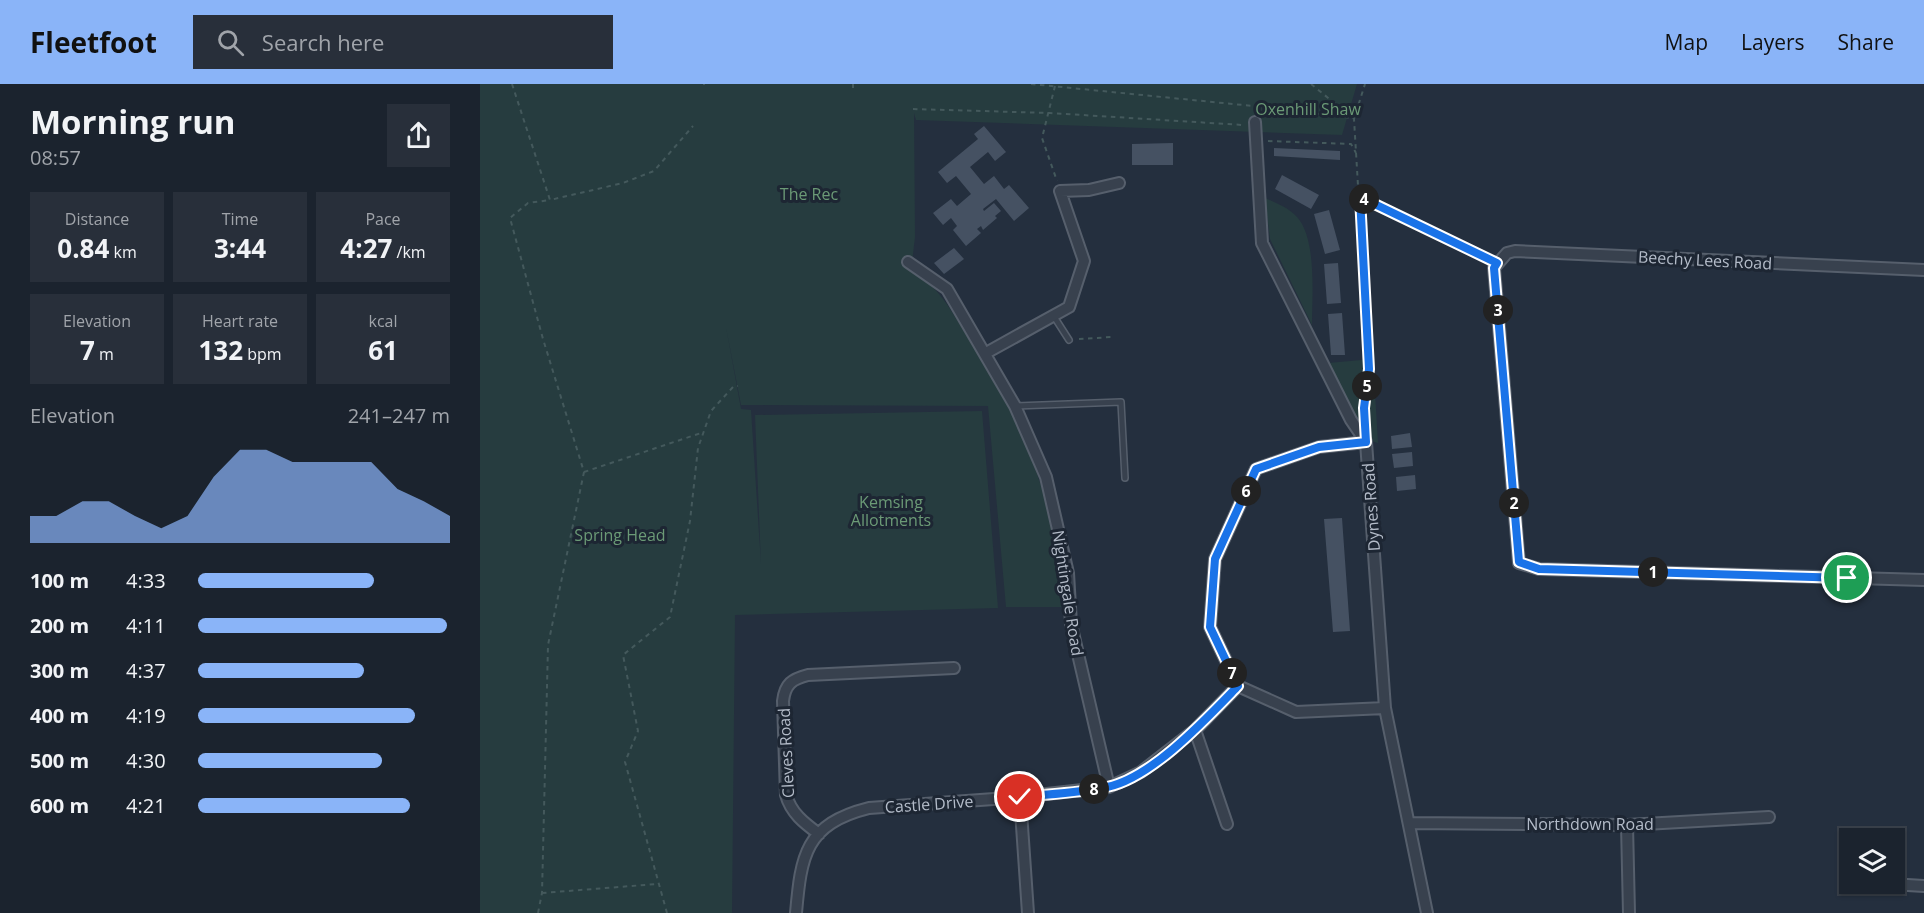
<!DOCTYPE html>
<meta charset="utf-8">
<style>
:root{--surface:#1b232e;--page:#282f3a;--text:#f1f3f6;--muted:#a0a4aa;--line:#39404a;--accent:#8ab4f8}
body{margin:0;font-family:"Open Sans",sans-serif;background:var(--page);color:var(--text);height:100vh;display:flex;flex-direction:column;font-size:22px;white-space:nowrap}
*{box-sizing:border-box;margin:0}
p{font-size:20px;color:var(--muted)}
.icon{flex:none;width:33px;height:33px;fill:none;stroke:currentColor;stroke-width:2;stroke-linecap:round;stroke-linejoin:round}
.map{position:relative;flex:1;overflow:hidden}
.panel{display:flex;flex-direction:column;background:var(--surface);width:480px}
.panel>*{flex:none}
.fabs{position:absolute;left:1359px;top:744px;display:grid;gap:12px}
.fabs a{display:grid;place-items:center;width:66px;height:66px;border-radius:0px;background:var(--surface);box-shadow:0 2px 4px #0004,0 0 0 2px var(--line);font-size:30px}
.pin{position:absolute;display:grid;place-items:center;width:51px;height:51px;color:#fff;margin:-26px;border:3px solid #fff;border-radius:50%;box-shadow:0 2px 6px #0007}
.km{position:absolute;width:30px;height:30px;margin:-15px;border-radius:50%;background:#222;color:#fff;font-size:16px;line-height:30px;text-align:center}
.round{display:grid;place-items:center;flex:none;width:63px;height:63px;border-radius:0px;background:var(--page)}
.headline{display:flex;align-items:center;justify-content:space-between;height:102px;padding:0 30px}
h1{font-size:33px;font-weight:700;line-height:45px}
.metrics{display:grid;grid-template-columns:repeat(3,1fr);gap:9px;height:102px;padding:6px 30px}
.metrics div{display:grid;align-content:center;border-radius:0px;background:var(--page);text-align:center}
.metrics b{font-size:26px;font-weight:700}
.metrics small{font-size:16px;font-weight:400}
.metrics p{font-size:16px}
.chart{height:168px;padding:12px 30px}
.chart p{display:flex;justify-content:space-between}
.chart svg{width:100%;height:108px;margin-top:6px;fill:var(--accent);opacity:.7}
ul{padding:0 30px;list-style:none;font-size:20px}
li{display:grid;grid-template-columns:96px 72px 1fr;align-items:center;height:45px}
li i{height:15px;border-radius:8px;background:var(--accent)}
header{display:flex;align-items:center;gap:36px;box-sizing:border-box;height:84px;padding:0 30px;background:var(--accent);color:#111}
header strong{font-size:28px}
nav{display:flex;gap:33px;margin-inline-start:auto;font-size:21px}
.search{width:420px;height:54px;background:var(--page);display:flex;align-items:center;gap:15px;box-sizing:border-box;padding:0 21px;border-radius:0px;color:var(--muted);font-size:22px}
main{display:flex;flex:1;min-height:0}
.map>svg:first-child{display:block}
</style>
<header>
<strong>Fleetfoot</strong>
<div class="search"><svg class="icon" aria-label="search" viewBox="0 0 24 24"><circle cx="10" cy="10" r="6"/><path d="M15 15l6 6"/></svg>Search here</div>
<nav><a>Map</a><a>Layers</a><a>Share</a></nav>
</header>
<main>
<section class="panel">
<div class="headline"><div><h1>Morning run</h1><p>08:57</p></div><a class="round"><svg class="icon" aria-label="share" viewBox="0 0 24 24"><path d="M12 15V3M7 8l5-5 5 5M5 13v7h14v-7"/></svg></a></div>
<div class="metrics">
<div><p>Distance</p><b>0.84<small> km</small></b></div>
<div><p>Time</p><b>3:44</b></div>
<div><p>Pace</p><b>4:27<small> /km</small></b></div>
</div>
<div class="metrics">
<div><p>Elevation</p><b>7<small> m</small></b></div>
<div><p>Heart rate</p><b>132<small> bpm</small></b></div>
<div><p>kcal</p><b>61</b></div>
</div>
<div class="chart"><p><span>Elevation</span>241–247 m</p>
<svg viewBox="0 0 160 44" preserveAspectRatio="none"><path d="M0 44V33L10 33L20 27L30 27L40 33L50 38L60 33L70 17L80 6L90 6L100 11L110 11L120 11L130 11L140 22L150 27L160 33V44z"/></svg>
</div>
<ul>
<li><b>100 m</b>4:33<i style="width:70%"></i></li>
<li><b>200 m</b>4:11<i style="width:99%"></i></li>
<li><b>300 m</b>4:37<i style="width:66%"></i></li>
<li><b>400 m</b>4:19<i style="width:86%"></i></li>
<li><b>500 m</b>4:30<i style="width:73%"></i></li>
<li><b>600 m</b>4:21<i style="width:84%"></i></li>
</ul>
</section>
<div class="map">
<svg width="1444" height="829" viewBox="0 0 1444 829">
<rect width="100%" height="100%" fill="#242f3e"/>
<path fill="#263c3f" d="M 0,0 L 877,0 L 862,51 L 436,36 L 434,29 L 435,153 L 431,187 C 440,194 452,201 459,210 C 470,223 478,238 487,252 C 541,333 579,425 584,523 L 526,523 L 508,322 L 261,321 L 246,243 L 261,325 L 271,326 L 281,480 L 275,331 L 502,327 L 518,524 L 255,531 L 252,829 L 0,829 Z
M 785,114 C 796,119 808,123 817,133 C 837,155 832,212 832,241 L 790,155 Z
M 893,275 L 898,359 L 891,357 L 876,335 L 848,279 Z"/>
<path fill="#455162" d="M 504,42 L 526,68 L 515,77 L 508,68 L 490,83 L 504,100 L 514,92 L 524,105 L 529,101 L 549,124 L 534,137 L 516,115 L 503,125 L 504,127 L 514,119 L 521,127 L 515,132 L 517,134 L 503,146 L 501,142 L 497,145 L 501,149 L 486,162 L 473,146 L 477,142 L 471,134 L 463,141 L 453,129 L 471,115 L 477,122 L 491,110 L 476,92 L 467,99 L 458,88 L 498,55 L 494,50 Z
M 693,59 L 693,81 L 652,81 L 652,60 Z
M 794,64 L 860,67 L 860,76 L 794,72 Z
M 802,91 L 839,111 L 831,125 L 795,105 Z
M 849,126 L 860,166 L 845,170 L 834,130 Z
M 474,164 L 484,175 L 464,190 L 454,179 Z
M 858,179 L 861,219 L 847,220 L 844,180 Z
M 862,229 L 865,271 L 851,271 L 848,230 Z
M 930,349 L 932,363 L 912,365 L 911,352 Z
M 932,368 L 933,382 L 914,384 L 912,370 Z
M 935,391 L 936,405 L 917,407 L 916,393 Z
M 862,434 L 870,547 L 853,548 L 844,435 Z"/>
<g fill="none" stroke-linecap="round" stroke-linejoin="round">
<g stroke="#565f6c" stroke-width="8">
<path id="service" d="M 573,231 L 589,256
M 535,322 L 641,318 L 645,394"/>
</g>
<g stroke="#565f6c" stroke-width="14">
<path id="minor" d="M 775,38 L 782,159 L 871,336 L 886,358 L 905,624 L 947,829
M 428,178 L 467,205 L 535,322 L 566,393 L 588,489 L 591,540 L 629,703
M 1444,186 L 1035,167 L 1027,169 L 1014,184 L 1039,479 L 1059,485 L 1444,496
M 506,269 L 589,223 L 604,177 L 580,107 L 609,106 L 639,99
M 886,358 L 839,363 L 776,385 L 735,475 L 730,543 L 758,602 L 816,628 L 905,624
M 715,646 L 747,740
M 540,713 L 548,829
M 930,739 L 1147,741 L 1289,733
M 1147,741 L 1149,829
M 339,750 C 324,739 311,729 306,711 L 303,617 C 305,600 312,595 328,591 L 474,584
M 1411,800 L 1444,802
M 316,829 C 321,772 325,740 389,724 L 540,713 L 629,703 L 661,688 L 715,646 L 758,602"/>
</g>
<path stroke="#44595c" stroke-width="2" stroke-dasharray="4.5 4.5" stroke-linecap="butt" d="M 32,0 L 70,116 L 143,99 L 174,87 L 213,42
M 224,0 L 224,1
M 373,0 L 373,4
M 551,0 L 783,23 L 873,34
M 831,0 L 874,35
M 575,2 L 562,54 L 577,97
M 433,25 L 570,29 L 763,41
M 788,57 L 871,60 L 876,69
M 880,113 L 1007,174
M 599,255 L 632,253
M 885,334 L 889,285 L 874,35 L 885,0
M 104,388 L 224,348
M 62,809 L 177,800
M 58,829 L 62,809 L 68,561 L 104,388 L 63,255 L 30,134 L 48,119 L 70,116
M 187,829 L 145,678 L 158,647 L 143,571 L 190,533 L 210,437 L 218,364 L 231,327 L 253,303 L 258,302"/>
<use href="#service" stroke="#38414e" stroke-width="5"/>
<use href="#minor" stroke="#38414e" stroke-width="10"/>
</g>
<g fill="none" stroke-linecap="round" stroke-linejoin="round">
<g stroke="#fff" stroke-width="12">
<path id="route" d="M 540,713 C 569,710 599,709 627,703 C 672,694 727,634 758,602 L 730,543 L 735,475 L 776,385 L 839,363 L 886,358 L 884,324 L 889,285 L 880,113 L 1017,179 L 1014,184 L 1039,478 L 1059,485 L 1367,494"/>
</g>
<use href="#route" stroke="#1a73e8" stroke-width="8"/>
</g>
<g text-anchor="middle" dominant-baseline="central" stroke-width="6" stroke-linejoin="round" paint-order="stroke">
<g font-size="16" fill="#6b9a76" stroke="#1d2633">
<text x="828" y="25">Oxenhill Shaw</text>
<text x="329" y="110">The Rec</text>
<text x="411" y="418">Kemsing<tspan x="411" dy="18">Allotments</tspan></text>
<text x="140" y="451">Spring Head</text>
</g>
<g font-size="16" fill="#b4bcc9" stroke="#1d2633">
<text transform="translate(1225 176) rotate(3)">Beechy Lees Road</text>
<text transform="translate(891 423) rotate(-94)">Dynes Road</text>
<text transform="translate(588 509) rotate(81)">Nightingale Road</text>
<text transform="translate(306 669) rotate(-93)">Cleves Road</text>
<text transform="translate(449 720) rotate(-4)">Castle Drive</text>
<text x="1110" y="740">Northdown Road</text>
</g>
</g>
</svg>
<div class="fabs">
<a><svg class="icon" aria-label="layers" viewBox="0 0 24 24"><path d="M12 4l9 5-9 5-9-5zM3 14l9 5 9-5"/></svg></a>
</div>
<div class="pin" style="left:1367px;top:494px;background:#1e9e55"><svg class="icon" aria-label="arrive" viewBox="0 0 24 24"><path d="M6 21V4h12l-3 4 3 4H6"/></svg></div>
<div class="pin" style="left:540px;top:713px;background:#d93025"><svg class="icon" aria-label="check" viewBox="0 0 24 24"><path d="M5 12l5 5 9-10"/></svg></div>
<b class="km" style="left:1173px;top:488px">1</b>
<b class="km" style="left:1034px;top:419px">2</b>
<b class="km" style="left:1018px;top:226px">3</b>
<b class="km" style="left:884px;top:115px">4</b>
<b class="km" style="left:887px;top:302px">5</b>
<b class="km" style="left:766px;top:407px">6</b>
<b class="km" style="left:752px;top:589px">7</b>
<b class="km" style="left:614px;top:705px">8</b>
</div>
</main>
